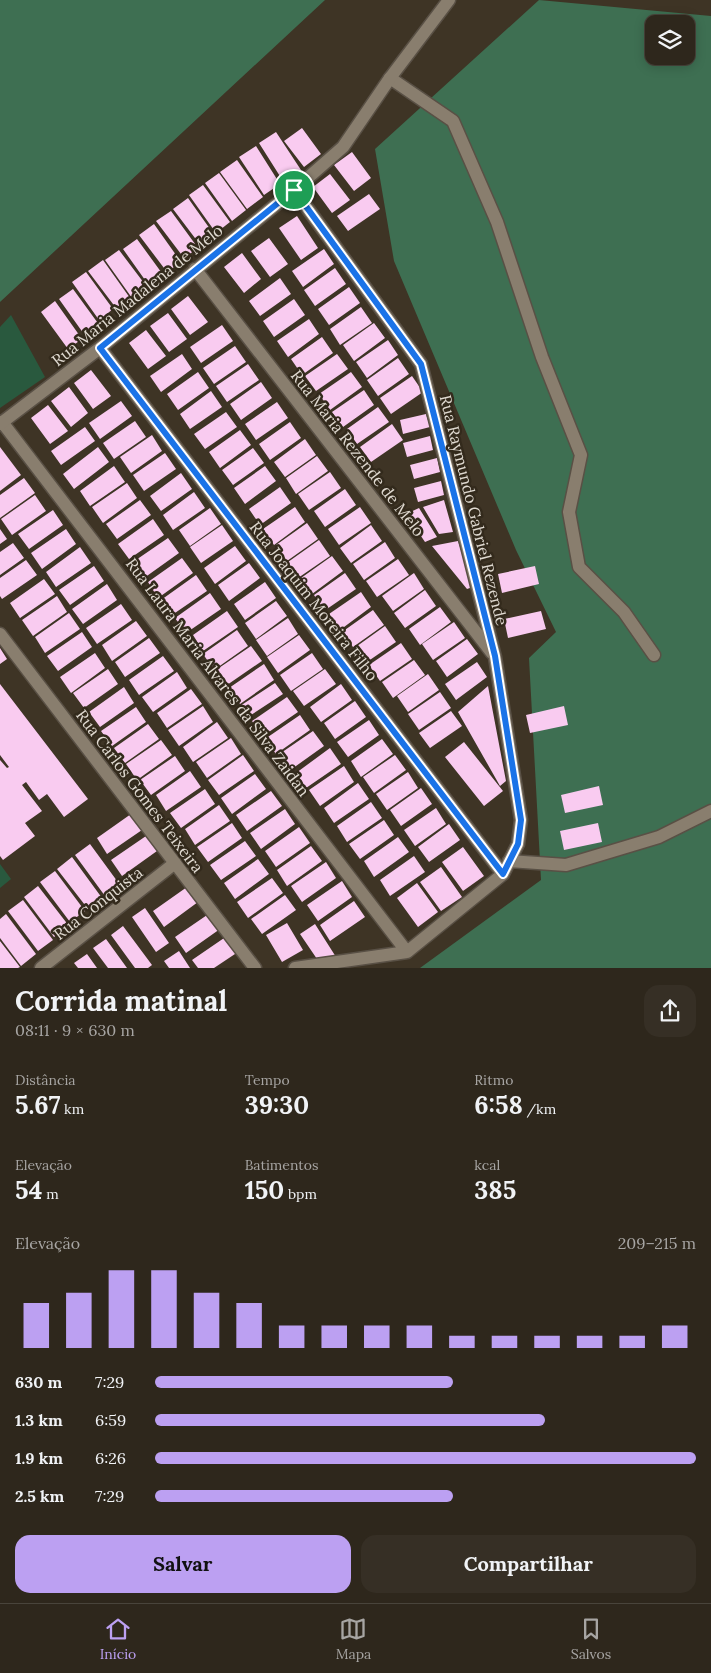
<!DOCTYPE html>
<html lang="pt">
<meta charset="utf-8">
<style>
:root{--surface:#2e271c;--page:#362f25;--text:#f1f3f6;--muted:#a7a5a3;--line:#49443b;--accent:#bca0f2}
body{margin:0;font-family:Lora,serif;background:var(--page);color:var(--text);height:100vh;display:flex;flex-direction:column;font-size:19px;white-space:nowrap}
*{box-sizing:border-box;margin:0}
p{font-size:16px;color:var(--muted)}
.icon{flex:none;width:28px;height:28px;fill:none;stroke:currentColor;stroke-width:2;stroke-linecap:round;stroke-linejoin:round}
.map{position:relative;height:968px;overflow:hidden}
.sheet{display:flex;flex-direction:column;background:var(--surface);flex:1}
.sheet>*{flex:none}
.controls{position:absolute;left:645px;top:15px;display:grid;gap:10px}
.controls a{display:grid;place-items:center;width:50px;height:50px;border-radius:10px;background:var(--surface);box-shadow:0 2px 12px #0003,0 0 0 1px var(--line);font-size:25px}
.pin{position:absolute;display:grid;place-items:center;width:42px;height:42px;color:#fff;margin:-21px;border:2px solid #fff;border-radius:50%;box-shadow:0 1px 5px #0007}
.round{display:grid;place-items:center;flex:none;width:52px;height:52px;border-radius:15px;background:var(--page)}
.overview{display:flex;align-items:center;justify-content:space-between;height:85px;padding:0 15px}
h1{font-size:28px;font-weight:700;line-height:38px}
.metrics{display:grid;grid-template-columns:repeat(3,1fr);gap:8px;height:85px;padding:5px 15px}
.metrics div{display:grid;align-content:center}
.metrics b{font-size:25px;font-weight:700}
.metrics small{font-size:14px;font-weight:400}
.metrics p{font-size:14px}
.chart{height:140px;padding:10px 15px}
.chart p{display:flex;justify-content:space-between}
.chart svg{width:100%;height:90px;margin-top:5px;stroke:var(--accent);stroke-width:6}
.button{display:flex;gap:10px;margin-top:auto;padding:10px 15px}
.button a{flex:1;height:58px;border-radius:15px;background:var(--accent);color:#111;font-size:20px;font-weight:700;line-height:58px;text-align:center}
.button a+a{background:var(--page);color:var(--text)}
ul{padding:0 15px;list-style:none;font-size:16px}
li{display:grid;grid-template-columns:80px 60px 1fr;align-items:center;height:38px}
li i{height:12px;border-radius:6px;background:var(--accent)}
.tabs{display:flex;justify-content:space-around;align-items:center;height:70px;border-top:1px solid var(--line);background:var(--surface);font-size:14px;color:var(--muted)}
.tabs a{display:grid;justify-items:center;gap:2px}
.tabs .on{color:var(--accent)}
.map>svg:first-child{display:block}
</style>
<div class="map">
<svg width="711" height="968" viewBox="0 0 711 968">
<rect width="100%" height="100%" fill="#3e3425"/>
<path fill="#29593e" d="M 11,315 L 45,377 L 0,408 L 0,327 Z
M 0,864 L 11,879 L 0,888 Z"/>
<path fill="#3e6f52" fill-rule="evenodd" d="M 0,0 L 325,0 L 0,302 Z
M 539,0 L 711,16 L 711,968 L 420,968 L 541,880 L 529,658 L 556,632 L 516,550 L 394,261 L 375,149 ZM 654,24 L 686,24 L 686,56 L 654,56 Z"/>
<path fill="#f9cbf0" d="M 302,128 L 321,154 L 304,167 L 284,141 Z
M 276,132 L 301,170 L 283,181 L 259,143 Z
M 256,146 L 280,184 L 264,195 L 239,157 Z
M 352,152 L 371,178 L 354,191 L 334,165 Z
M 237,160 L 263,197 L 247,209 L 220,172 Z
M 219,173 L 246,210 L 232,221 L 205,183 Z
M 330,174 L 350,200 L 332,213 L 313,187 Z
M 203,185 L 230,222 L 216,233 L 189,195 Z
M 369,194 L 380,209 L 348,231 L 337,216 Z
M 188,198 L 215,236 L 201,246 L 173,209 Z
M 171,211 L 198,248 L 184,258 L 156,221 Z
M 297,216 L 318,248 L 301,260 L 279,228 Z
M 154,224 L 181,262 L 167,272 L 139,235 Z
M 269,238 L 288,264 L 270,277 L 251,251 Z
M 137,239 L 164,276 L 150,287 L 123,249 Z
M 324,249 L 334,264 L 303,287 L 292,271 Z
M 119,250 L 147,287 L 132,298 L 105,260 Z
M 242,253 L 261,279 L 244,293 L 224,267 Z
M 103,260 L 130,298 L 116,308 L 88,271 Z
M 335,268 L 346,284 L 315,306 L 304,290 Z
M 86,272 L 113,309 L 99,320 L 72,282 Z
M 280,278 L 291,294 L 260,316 L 249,301 Z
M 349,287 L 360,303 L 329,325 L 318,309 Z
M 73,289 L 100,326 L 86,337 L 59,299 Z
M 188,296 L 208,322 L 190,335 L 171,309 Z
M 294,299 L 305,315 L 274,337 L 263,321 Z
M 55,301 L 82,339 L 68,349 L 41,312 Z
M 361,307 L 372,323 L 340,345 L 330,329 Z
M 168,313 L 187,339 L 169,352 L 150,326 Z
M 309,319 L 319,334 L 288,357 L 277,341 Z
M 374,323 L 385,338 L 354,361 L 343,345 Z
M 222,325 L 233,341 L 201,363 L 190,347 Z
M 146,330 L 166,356 L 148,369 L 129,343 Z
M 322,337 L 333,353 L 302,375 L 291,359 Z
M 388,340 L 398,355 L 367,378 L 356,362 Z
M 235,346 L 246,362 L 214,384 L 203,368 Z
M 182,354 L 192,369 L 161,392 L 150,376 Z
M 337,354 L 348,369 L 316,391 L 305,376 Z
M 398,358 L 409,374 L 378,396 L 367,380 Z
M 248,364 L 259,380 L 227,402 L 216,386 Z
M 91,370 L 111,396 L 93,409 L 74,383 Z
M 198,372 L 209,388 L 178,410 L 167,394 Z
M 351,372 L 362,387 L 330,410 L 319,394 Z
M 412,376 L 423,392 L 391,414 L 380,398 Z
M 261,382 L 272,398 L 241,420 L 230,404 Z
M 69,387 L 88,413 L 71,427 L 51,401 Z
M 364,390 L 374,405 L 343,427 L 332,412 Z
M 211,391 L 222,407 L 190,429 L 180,414 Z
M 121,401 L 132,416 L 100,439 L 89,423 Z
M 277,402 L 288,418 L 256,440 L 245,424 Z
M 48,405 L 68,431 L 50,444 L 31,418 Z
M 378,407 L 389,422 L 357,444 L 347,429 Z
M 226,412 L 237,427 L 205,449 L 194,434 Z
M 426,414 L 430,427 L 403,434 L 400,420 Z
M 135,421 L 146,437 L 114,459 L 103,443 Z
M 290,422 L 301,438 L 270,460 L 259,444 Z
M 392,424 L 403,440 L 371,462 L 360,447 Z
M 85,427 L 95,441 L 61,465 L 51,451 Z
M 240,430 L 251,445 L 220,468 L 209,452 Z
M 152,435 L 162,451 L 131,473 L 120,457 Z
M 430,436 L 433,450 L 407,457 L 403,443 Z
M 305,439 L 316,455 L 285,477 L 274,462 Z
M 0,447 L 21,475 L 0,491 Z
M 98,447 L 109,462 L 74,489 L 63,474 Z
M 253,448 L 264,463 L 233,485 L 222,470 Z
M 165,453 L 176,469 L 144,491 L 133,475 Z
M 317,456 L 328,471 L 296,494 L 286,478 Z
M 437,458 L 440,472 L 414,479 L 410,465 Z
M 114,466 L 125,482 L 90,506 L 80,491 Z
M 265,466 L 276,481 L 245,504 L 234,488 Z
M 330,472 L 341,488 L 309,510 L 298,494 Z
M 181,473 L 192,489 L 161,511 L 150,496 Z
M 24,478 L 35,493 L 0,518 L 0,495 Z
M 441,481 L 444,495 L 418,502 L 414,488 Z
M 127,483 L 137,498 L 103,523 L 92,507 Z
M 280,487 L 291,503 L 260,525 L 249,509 Z
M 345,489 L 356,505 L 325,527 L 314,511 Z
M 194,492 L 205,508 L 173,530 L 163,515 Z
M 35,495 L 46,511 L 12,535 L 1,519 Z
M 140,500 L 151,515 L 117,539 L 106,524 Z
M 444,500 L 453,532 L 439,534 L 423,507 Z
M 295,507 L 305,522 L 274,545 L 263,529 Z
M 360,507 L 371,523 L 339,545 L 328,529 Z
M 210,508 L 221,524 L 190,546 L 179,530 Z
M 419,508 L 437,537 L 425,542 L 406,514 Z
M 53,510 L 63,525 L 29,549 L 18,534 Z
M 153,519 L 164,535 L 129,559 L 118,544 Z
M 307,523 L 318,539 L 287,561 L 276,545 Z
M 222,525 L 233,541 L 201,563 L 190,547 Z
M 371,525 L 382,541 L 351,563 L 340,548 Z
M 0,529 L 7,539 L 0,544 Z
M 66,529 L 76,544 L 42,569 L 31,553 Z
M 168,538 L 179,553 L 144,578 L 133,562 Z
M 319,540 L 330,556 L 298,578 L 288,562 Z
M 458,541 L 473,587 L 467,589 L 432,546 Z
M 385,542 L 395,558 L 364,580 L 353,564 Z
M 13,543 L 24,558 L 0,575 L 0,552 Z
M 235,546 L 246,561 L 215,584 L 204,568 Z
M 80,547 L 91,563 L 56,587 L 46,572 Z
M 332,556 L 343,571 L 312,594 L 301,578 Z
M 182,558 L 193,573 L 158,598 L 148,582 Z
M 398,559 L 409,575 L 377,597 L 366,581 Z
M 26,560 L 37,575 L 2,599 L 0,596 L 0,578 Z
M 249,563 L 260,578 L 229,601 L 218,585 Z
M 94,566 L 104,581 L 70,605 L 59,590 Z
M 535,566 L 539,584 L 502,593 L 498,574 Z
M 345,573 L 356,589 L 324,611 L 314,595 Z
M 414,573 L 424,589 L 393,611 L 382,596 Z
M 196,575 L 207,591 L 172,615 L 161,600 Z
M 44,579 L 55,594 L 20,618 L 10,603 Z
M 265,582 L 276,598 L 245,620 L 234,604 Z
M 107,584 L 117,600 L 83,624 L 72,609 Z
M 425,590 L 436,606 L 405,628 L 394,613 Z
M 361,592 L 371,607 L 340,630 L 329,614 Z
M 210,593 L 221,609 L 186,633 L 175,618 Z
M 57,596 L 67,612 L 33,636 L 22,620 Z
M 276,601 L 287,616 L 256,639 L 245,623 Z
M 121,604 L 132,620 L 97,644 L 86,628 Z
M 440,607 L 451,622 L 420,645 L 409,629 Z
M 373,610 L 384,625 L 353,647 L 342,632 Z
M 227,611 L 238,627 L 203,651 L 193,635 Z
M 541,611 L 546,629 L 508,638 L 504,619 Z
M 69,613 L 80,629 L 45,653 L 35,637 Z
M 288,618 L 298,634 L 267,656 L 256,640 Z
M 136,621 L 147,636 L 112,661 L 102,645 Z
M 454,622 L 465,638 L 433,660 L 422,644 Z
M 385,626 L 396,642 L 364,664 L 353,649 Z
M 237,630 L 248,646 L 214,670 L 203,654 Z
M 82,632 L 92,647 L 58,671 L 47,656 Z
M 299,635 L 310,650 L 278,673 L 267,657 Z
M 149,638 L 160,653 L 125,677 L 115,662 Z
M 467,639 L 478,654 L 447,677 L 436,661 Z
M 401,643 L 412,659 L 380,681 L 369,665 Z
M 251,646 L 262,661 L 227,685 L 216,670 Z
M 0,648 L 7,659 L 0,664 Z
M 95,653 L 105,668 L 71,693 L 60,677 Z
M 312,653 L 323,669 L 291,691 L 280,675 Z
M 163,656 L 174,671 L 139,695 L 129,680 Z
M 414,660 L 425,675 L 393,698 L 382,682 Z
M 477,662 L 487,677 L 456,700 L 445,684 Z
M 264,664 L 274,680 L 240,704 L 229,688 Z
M 108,669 L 118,684 L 84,708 L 73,693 Z
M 325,669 L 336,684 L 304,706 L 293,691 Z
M 177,672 L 187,688 L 153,712 L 142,697 Z
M 428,674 L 439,690 L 408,712 L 397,696 Z
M 275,683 L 283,694 L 248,717 L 240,706 Z
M 0,684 L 88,799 L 64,817 L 47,794 L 39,800 L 26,782 L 22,785 L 42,811 L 25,823 L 35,836 L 3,860 L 0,856 L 0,760 L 7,768 L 9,767 L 0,755 Z
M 341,684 L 352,700 L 321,722 L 310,707 Z
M 488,686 L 506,781 L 500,786 L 458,712 Z
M 124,687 L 134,703 L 100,727 L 89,712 Z
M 191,689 L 202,704 L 167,728 L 157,713 Z
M 440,692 L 451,708 L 419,730 L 408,714 Z
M 287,697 L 298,712 L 263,736 L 252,721 Z
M 355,701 L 366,717 L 335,739 L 324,723 Z
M 203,706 L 213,722 L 179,746 L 168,730 Z
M 564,706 L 568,725 L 530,733 L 526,715 Z
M 136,707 L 146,722 L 112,746 L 101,731 Z
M 451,711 L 462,726 L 430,748 L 419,733 Z
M 300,715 L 310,730 L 276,754 L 265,739 Z
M 369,720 L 379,735 L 348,757 L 337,742 Z
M 217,722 L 228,738 L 193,762 L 183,747 Z
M 148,724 L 159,739 L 125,763 L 114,748 Z
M 313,731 L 324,746 L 289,771 L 278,755 Z
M 231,738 L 241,754 L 207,778 L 196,762 Z
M 382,739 L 393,754 L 361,777 L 351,761 Z
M 161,740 L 172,755 L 137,780 L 126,764 Z
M 464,742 L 503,791 L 484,806 L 445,757 Z
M 330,748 L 341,764 L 306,788 L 296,773 Z
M 243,755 L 254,771 L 219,795 L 208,780 Z
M 395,755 L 406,770 L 374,793 L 363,777 Z
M 175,756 L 185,771 L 151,795 L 140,780 Z
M 344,766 L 354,782 L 320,806 L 309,790 Z
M 190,771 L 201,787 L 166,811 L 156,795 Z
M 408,772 L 418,788 L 387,810 L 376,794 Z
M 255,774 L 266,789 L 232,814 L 221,798 Z
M 358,783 L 369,799 L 334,823 L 324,808 Z
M 599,786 L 603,805 L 565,813 L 561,795 Z
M 421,788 L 432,804 L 401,826 L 390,810 Z
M 205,789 L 215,804 L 181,828 L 170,813 Z
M 271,791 L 282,806 L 247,831 L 236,815 Z
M 371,802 L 382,818 L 347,842 L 337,826 Z
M 219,805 L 230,821 L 195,845 L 185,829 Z
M 436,808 L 446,824 L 415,846 L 404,830 Z
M 285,809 L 295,824 L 261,849 L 250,833 Z
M 131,814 L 142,830 L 107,854 L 97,838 Z
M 384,820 L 394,835 L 360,859 L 349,844 Z
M 232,823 L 242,838 L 208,862 L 197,847 Z
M 598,823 L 602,842 L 564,850 L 560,831 Z
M 449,824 L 460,840 L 429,862 L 418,847 Z
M 299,827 L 310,843 L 276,867 L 265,851 Z
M 146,836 L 157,851 L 122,876 L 111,860 Z
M 398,837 L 409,852 L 374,877 L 364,861 Z
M 245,841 L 256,856 L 221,880 L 210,865 Z
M 90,844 L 120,885 L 105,896 L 75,855 Z
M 311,846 L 322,861 L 287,886 L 277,870 Z
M 463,847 L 484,876 L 463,891 L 442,862 Z
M 414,856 L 425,872 L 390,896 L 380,880 Z
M 72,857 L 102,898 L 88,909 L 57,869 Z
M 258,859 L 269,874 L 235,899 L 224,883 Z
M 326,862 L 336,878 L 302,902 L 291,886 Z
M 441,867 L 462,897 L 441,911 L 420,882 Z
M 55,871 L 85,911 L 70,922 L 40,882 Z
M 272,878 L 283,893 L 248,918 L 237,902 Z
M 342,881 L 352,897 L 318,921 L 307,905 Z
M 417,883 L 438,912 L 418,927 L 397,898 Z
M 38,886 L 69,926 L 54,937 L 24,897 Z
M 187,887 L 198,902 L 164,927 L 153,911 Z
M 285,895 L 296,910 L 262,934 L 251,919 Z
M 23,900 L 53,940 L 38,951 L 8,911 Z
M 354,901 L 365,917 L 330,941 L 320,925 Z
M 145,908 L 169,943 L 156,952 L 132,917 Z
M 210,913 L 220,929 L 186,953 L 175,937 Z
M 6,914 L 36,954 L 21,966 L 0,938 L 0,919 Z
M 287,923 L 303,950 L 282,962 L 266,935 Z
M 315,924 L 336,957 L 317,959 L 300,934 Z
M 123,926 L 152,965 L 148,968 L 135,968 L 111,935 Z
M 227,936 L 238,952 L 214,968 L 198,968 L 192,960 Z
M 106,939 L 127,968 L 108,968 L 93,948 Z
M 0,941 L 20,967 L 18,968 L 0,968 Z
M 179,951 L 190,968 L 169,968 L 164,961 Z
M 87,954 L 97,968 L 78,968 L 74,963 Z"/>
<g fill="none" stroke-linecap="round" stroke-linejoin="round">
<g stroke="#595045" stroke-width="15">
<path id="minor" d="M 390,78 L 453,121 L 497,222 L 542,357 L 581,455 L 569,512 L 579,567 L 624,612 L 654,655
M 294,190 L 421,364 L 495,657 L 521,820 L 518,844 L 503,874 L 407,952 L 295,968
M 195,269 L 492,653
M 100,348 L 503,874
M 2,422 L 407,952
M 0,634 L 255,968
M 509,861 L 566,865 L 659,837 L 711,811
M 41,968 L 175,863"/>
</g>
<g stroke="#595045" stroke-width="15">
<path id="tertiary" d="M 0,424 L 100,348 L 294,190 L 343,147 L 390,78 L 449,0"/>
</g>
<use href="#minor" stroke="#897e6e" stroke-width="12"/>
<use href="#tertiary" stroke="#897e6e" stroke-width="12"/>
</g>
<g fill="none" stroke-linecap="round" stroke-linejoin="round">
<g stroke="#fff" stroke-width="10">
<path id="route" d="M 294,190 L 421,364 L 495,656 L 521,820 L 518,844 L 503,874 L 100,348 Z"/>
</g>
<use href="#route" stroke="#1a73e8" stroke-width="6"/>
</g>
<g text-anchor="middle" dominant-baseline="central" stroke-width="5" stroke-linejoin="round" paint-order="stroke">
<g font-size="16" fill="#e0dad1" stroke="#332a1c">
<text transform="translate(137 295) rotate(-39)">Rua Maria Madalena de Melo</text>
<text transform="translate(358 453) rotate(52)">Rua Maria Rezende de Melo</text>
<text transform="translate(474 510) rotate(76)">Rua Raymundo Gabriel Rezende</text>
<text transform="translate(314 601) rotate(52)">Rua Joaquim Moreira Filho</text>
<text transform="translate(218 677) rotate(53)">Rua Laura Maria Alvares da Silva Zaidan</text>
<text transform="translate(140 791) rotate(53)">Rua Carlos Gomes Teixeira</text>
<text transform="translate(98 903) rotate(-38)">Rua Conquista</text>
</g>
</g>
</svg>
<div class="controls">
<a><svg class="icon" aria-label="layers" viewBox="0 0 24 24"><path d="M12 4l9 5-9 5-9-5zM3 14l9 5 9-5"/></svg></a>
</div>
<div class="pin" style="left:294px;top:190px;background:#1e9e55"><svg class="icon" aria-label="arrive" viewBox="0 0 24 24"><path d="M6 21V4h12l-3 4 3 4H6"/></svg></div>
</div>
<section class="sheet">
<div class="overview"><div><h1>Corrida matinal</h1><p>08:11 · 9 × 630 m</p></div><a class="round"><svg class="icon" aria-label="share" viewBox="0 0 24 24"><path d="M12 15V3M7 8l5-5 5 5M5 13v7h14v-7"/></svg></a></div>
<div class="metrics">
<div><p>Distância</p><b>5.67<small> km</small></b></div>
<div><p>Tempo</p><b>39:30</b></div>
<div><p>Ritmo</p><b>6:58<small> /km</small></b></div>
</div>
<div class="metrics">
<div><p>Elevação</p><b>54<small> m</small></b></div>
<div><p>Batimentos</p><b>150<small> bpm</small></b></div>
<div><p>kcal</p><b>385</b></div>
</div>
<div class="chart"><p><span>Elevação</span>209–215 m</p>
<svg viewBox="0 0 160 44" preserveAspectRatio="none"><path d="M5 44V22M15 44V17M25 44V6M35 44V6M45 44V17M55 44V22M65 44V33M75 44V33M85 44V33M95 44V33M105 44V38M115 44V38M125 44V38M135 44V38M145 44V38M155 44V33"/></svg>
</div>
<ul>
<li><b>630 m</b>7:29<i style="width:55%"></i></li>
<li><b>1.3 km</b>6:59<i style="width:72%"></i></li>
<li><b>1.9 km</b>6:26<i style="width:100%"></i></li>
<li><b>2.5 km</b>7:29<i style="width:55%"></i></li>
</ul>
<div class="button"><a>Salvar</a><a>Compartilhar</a></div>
</section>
<nav class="tabs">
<a class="on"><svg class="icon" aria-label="home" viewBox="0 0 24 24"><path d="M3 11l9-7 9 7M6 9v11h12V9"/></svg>Início</a>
<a><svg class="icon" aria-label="map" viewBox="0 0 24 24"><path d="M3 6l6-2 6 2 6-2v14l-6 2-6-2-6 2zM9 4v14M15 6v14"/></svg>Mapa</a>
<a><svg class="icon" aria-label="saved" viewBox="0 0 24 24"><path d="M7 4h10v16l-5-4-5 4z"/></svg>Salvos</a>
</nav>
